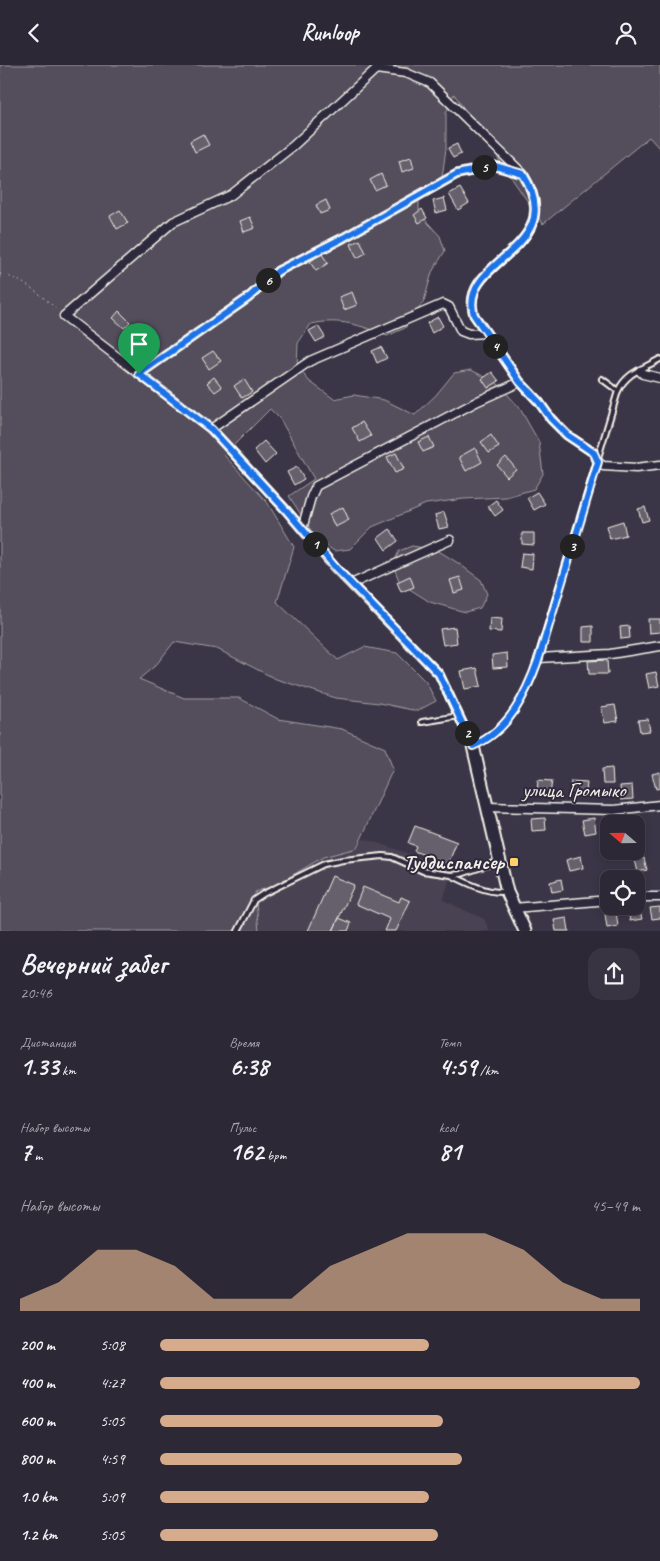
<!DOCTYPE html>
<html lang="ru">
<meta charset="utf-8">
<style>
:root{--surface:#2c2835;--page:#383441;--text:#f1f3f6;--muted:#a6a6ad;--line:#484450;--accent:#d6ab8b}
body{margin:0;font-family:Caveat,sans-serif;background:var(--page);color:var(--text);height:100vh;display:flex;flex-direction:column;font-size:19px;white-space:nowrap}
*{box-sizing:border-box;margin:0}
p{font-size:16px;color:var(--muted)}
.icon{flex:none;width:28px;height:28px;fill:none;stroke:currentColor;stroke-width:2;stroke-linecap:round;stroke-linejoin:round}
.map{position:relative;height:866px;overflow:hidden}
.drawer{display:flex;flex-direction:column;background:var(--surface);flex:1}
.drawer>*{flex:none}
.needle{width:32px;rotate:290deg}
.controls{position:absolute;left:600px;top:750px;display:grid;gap:10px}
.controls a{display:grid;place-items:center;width:45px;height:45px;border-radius:10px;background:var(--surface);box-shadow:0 2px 8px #0003,0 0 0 1px var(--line);font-size:25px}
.pin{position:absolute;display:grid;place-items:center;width:42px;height:42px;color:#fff;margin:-51px -21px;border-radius:50% 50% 50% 0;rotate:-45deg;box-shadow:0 0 5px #0007}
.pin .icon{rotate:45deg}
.km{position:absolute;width:25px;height:25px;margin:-12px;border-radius:50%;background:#222;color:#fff;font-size:14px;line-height:25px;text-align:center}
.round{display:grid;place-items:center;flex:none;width:52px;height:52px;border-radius:15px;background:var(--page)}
.summary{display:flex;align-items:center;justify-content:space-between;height:85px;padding:0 20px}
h1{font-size:28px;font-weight:700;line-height:38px}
.stats{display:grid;grid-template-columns:repeat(3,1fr);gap:8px;height:85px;padding:5px 20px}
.stats div{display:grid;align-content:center}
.stats b{font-size:25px;font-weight:700}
.stats small{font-size:14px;font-weight:400}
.stats p{font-size:14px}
.chart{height:140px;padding:10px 20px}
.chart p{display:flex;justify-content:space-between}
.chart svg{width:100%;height:90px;margin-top:5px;fill:var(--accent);opacity:.7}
ul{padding:0 20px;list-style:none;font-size:16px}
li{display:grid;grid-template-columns:80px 60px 1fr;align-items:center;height:38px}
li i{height:12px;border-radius:6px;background:var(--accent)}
header{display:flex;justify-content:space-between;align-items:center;height:65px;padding:0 20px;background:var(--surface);font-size:22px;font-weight:700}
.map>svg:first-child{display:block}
</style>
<header><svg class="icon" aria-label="back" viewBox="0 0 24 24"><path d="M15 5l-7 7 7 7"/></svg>Runloop<svg class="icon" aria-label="person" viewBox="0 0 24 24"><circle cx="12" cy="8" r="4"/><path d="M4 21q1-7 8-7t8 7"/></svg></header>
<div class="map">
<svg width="660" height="866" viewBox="0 0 660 866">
<rect width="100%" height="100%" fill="#3b3647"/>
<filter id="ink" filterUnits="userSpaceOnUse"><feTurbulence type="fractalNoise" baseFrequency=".02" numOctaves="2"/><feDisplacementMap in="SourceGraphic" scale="10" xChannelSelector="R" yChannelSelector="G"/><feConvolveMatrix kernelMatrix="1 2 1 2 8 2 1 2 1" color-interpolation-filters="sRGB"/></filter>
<g filter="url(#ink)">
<path fill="#484352" d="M 366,774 L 453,804 L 443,835 L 484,854 L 490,866 L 146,866 L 207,806 Z"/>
<path fill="#534e5c" stroke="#a4a0a2" d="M 0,0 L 660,0 L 660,84 L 649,72 L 543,159 L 454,29 L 446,48 L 446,83 L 442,113 L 429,121 L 419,132 L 419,148 L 440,171 L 445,186 L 432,207 L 424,236 L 405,263 L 387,271 C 361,260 340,253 311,259 L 298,278 L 297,301 L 309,316 L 334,334 L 354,330 L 384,335 L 415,350 L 436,330 L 454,308 L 471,305 L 497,318 L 519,342 L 539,377 L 543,409 L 534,424 L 506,432 L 463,434 L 426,439 L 372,462 L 350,484 L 334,486 L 316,473 L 289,431 L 314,414 L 280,354 L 270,344 L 224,390 L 267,437 L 294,482 L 277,537 L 338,595 L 364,582 L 397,588 L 426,617 L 436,636 L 417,646 L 379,638 L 336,633 L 276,614 L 217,584 L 174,577 L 156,600 L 139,614 L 184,633 L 239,633 L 278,654 L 342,664 L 385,683 L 393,704 L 357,783 L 323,792 L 276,820 L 255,827 L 259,866 L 0,866 Z
M 412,481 L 437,485 L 458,498 L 481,515 L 487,529 L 480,543 L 465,547 L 430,537 L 400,518 L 393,500 L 399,486 Z"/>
<path fill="#65616c" stroke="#f4f1e8" d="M 203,69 L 209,80 L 195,87 L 190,76 Z
M 457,79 L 461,89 L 453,93 L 448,83 Z
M 411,92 L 414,103 L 402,107 L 399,96 Z
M 381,109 L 386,120 L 375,125 L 370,115 Z
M 460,123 L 469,138 L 458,145 L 449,129 Z
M 444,133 L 447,145 L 436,148 L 433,136 Z
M 326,135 L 330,145 L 320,149 L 316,140 Z
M 422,144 L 427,153 L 419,158 L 414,150 Z
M 120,145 L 128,158 L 117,164 L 110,151 Z
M 250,152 L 255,163 L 244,167 L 240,156 Z
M 360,175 L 366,188 L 357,193 L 351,179 Z
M 321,188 L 328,198 L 316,206 L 310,197 Z
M 352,227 L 357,240 L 344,245 L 339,232 Z
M 119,246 L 130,257 L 124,263 L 113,253 Z
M 438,252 L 443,261 L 432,268 L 427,258 Z
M 318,261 L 325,272 L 316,277 L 309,266 Z
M 381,282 L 387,293 L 377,298 L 372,286 Z
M 213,286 L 221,296 L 209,304 L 202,293 Z
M 492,307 L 499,316 L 488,323 L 482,314 Z
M 214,312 L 222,322 L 215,327 L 207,318 Z
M 244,314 L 252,327 L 242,333 L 234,321 Z
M 362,357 L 371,371 L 360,377 L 352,363 Z
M 491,370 L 499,382 L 489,388 L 481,377 Z
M 429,372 L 434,382 L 423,387 L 418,377 Z
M 264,376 L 276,389 L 265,399 L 254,385 Z
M 475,383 L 482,397 L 466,406 L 459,392 Z
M 396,388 L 404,404 L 395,408 L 387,392 Z
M 506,392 L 516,404 L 507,412 L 497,400 Z
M 297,402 L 304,414 L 294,420 L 287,407 Z
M 537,427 L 545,439 L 534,445 L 527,433 Z
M 496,435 L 503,445 L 495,451 L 488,441 Z
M 343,442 L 349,455 L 335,462 L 329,449 Z
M 645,442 L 649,455 L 642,457 L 638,444 Z
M 444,447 L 449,462 L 439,464 L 435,450 Z
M 623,456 L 626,470 L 610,474 L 607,461 Z
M 390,464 L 398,476 L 386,485 L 378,473 Z
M 522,468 L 534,468 L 534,480 L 522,479 Z
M 522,488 L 533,489 L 532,504 L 520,502 Z
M 410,511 L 414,522 L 401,527 L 397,517 Z
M 460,512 L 464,525 L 454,528 L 450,515 Z
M 490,553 L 502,554 L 501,567 L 489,566 Z
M 648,554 L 660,554 L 660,567 L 649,568 Z
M 593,561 L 593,577 L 583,577 L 583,562 Z
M 629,561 L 630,573 L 621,574 L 620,562 Z
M 455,562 L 457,578 L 443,580 L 440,564 Z
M 507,588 L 508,602 L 493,603 L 492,590 Z
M 607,595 L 608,609 L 589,609 L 588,596 Z
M 477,603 L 481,621 L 465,624 L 461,606 Z
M 656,607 L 659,621 L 649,623 L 646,609 Z
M 615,640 L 618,656 L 605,658 L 601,642 Z
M 648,654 L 650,666 L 640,667 L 638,655 Z
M 612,703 L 613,719 L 603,719 L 602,704 Z
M 660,707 L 660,723 L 656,724 L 652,709 Z
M 538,715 L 552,716 L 550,729 L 537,727 Z
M 571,716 L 587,717 L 586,728 L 570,727 Z
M 632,720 L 633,734 L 621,735 L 620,721 Z
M 622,752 L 623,759 L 614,759 L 613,753 Z
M 545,753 L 546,765 L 532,766 L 531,754 Z
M 594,753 L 596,767 L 585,769 L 582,755 Z
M 642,753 L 644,761 L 636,763 L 636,759 L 634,759 L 634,755 Z
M 415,761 L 457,777 L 448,799 L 414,786 L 416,781 L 408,778 Z
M 581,791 L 583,803 L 569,806 L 566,795 Z
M 644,793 L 647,805 L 638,807 L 635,795 Z
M 332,811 L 354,820 L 333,866 L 308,866 Z
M 561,814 L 563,825 L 552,827 L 550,817 Z
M 363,822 L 399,837 L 401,832 L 410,836 L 396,866 L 385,866 L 390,854 L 356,839 Z
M 660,842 L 660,853 L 652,854 L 650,843 Z
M 639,843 L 642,854 L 630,856 L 628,845 Z
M 616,847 L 618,861 L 607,863 L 605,849 Z
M 339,853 L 351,858 L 348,866 L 333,866 Z
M 567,853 L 569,866 L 556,866 L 554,855 Z"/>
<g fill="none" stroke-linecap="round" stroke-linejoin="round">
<g stroke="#f4f1e8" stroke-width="8">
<path id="lane" d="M 602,314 L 618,326
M 422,657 L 459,651
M 475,680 C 505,667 521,638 533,609 L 618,326 C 627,307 643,304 660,294
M 451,810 C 467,818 486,828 505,827
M 238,866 L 254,835 L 263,829 L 324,799 L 343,795 L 383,791 L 392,792 L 423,806 L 451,810 L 461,809 L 499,796"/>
</g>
<g stroke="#f4f1e8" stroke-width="11">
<path id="street" d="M 640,306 L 643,309 L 660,313
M 139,309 L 248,233 L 278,206 L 343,173 L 457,109 L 495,101 L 523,109 C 571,186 456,194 474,250 L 520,317
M 211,364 L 310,296 L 443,239 L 449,242 L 461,266 L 469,269 L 486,268
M 302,464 L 311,432 L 316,421 L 478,336 L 520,317 L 539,337 L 551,354 L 567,370 L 594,388 L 598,397 L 603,401 L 636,403 L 660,400
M 351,519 L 450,475
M 539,593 L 610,589 L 660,581
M 473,681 L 439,609 L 335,503 L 286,445 L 211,364 L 64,251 L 173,157 L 231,130 L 293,81 L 376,4 L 406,8 L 430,18 L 523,109
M 487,742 L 614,745 L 660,740
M 636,832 L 660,832
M 514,843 L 609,835"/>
</g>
<g stroke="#f4f1e8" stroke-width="15">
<path id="secondary" d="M 473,681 L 507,827 L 525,866"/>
</g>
<path stroke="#f4f1e8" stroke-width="1" stroke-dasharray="1 4" stroke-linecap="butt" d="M 0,209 C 24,214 40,230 58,245"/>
<use href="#lane" stroke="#2f2a3d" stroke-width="4"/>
<use href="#street" stroke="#2f2a3d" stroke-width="8"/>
<use href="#secondary" stroke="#2f2a3d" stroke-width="11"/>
</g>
</g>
<g fill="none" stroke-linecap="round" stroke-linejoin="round" filter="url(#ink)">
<g stroke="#fff" stroke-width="10">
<path id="route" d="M 495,101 L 523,109 C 571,186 457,193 474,250 L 520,317 L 539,337 L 551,354 L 567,370 L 594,388 L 598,397 L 539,593 C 526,629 510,665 473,681 L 439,609 L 336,503 L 286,445 L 211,364 L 139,309 L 248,233 L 278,206 L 343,173 L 457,109 Z"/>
</g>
<use href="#route" stroke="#1a73e8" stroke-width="6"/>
</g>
<rect fill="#ffd166" stroke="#2f2a3d" stroke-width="2" x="509" y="792" width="10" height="10" rx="2.5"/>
<g text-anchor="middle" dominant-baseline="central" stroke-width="4" stroke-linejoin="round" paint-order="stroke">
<g font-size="21" fill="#f4f1e8" stroke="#2f2a3d">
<text x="574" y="725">улица Громыко</text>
</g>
<g font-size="21" font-weight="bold" fill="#f4f1e8" stroke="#2f2a3d" text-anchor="end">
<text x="504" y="797">Тубдиспансер</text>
</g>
</g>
</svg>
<div class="controls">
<a><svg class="needle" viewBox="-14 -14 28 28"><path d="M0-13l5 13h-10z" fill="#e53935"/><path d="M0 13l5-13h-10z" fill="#a6a6ad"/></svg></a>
<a><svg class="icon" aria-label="locate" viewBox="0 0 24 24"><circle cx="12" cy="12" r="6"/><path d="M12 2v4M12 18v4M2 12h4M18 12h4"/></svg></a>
</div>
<div class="pin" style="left:139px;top:309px;background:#1e9e55"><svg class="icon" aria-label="arrive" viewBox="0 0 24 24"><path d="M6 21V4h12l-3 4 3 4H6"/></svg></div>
<b class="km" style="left:315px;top:479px">1</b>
<b class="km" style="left:467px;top:668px">2</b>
<b class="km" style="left:572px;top:481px">3</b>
<b class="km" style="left:495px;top:281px">4</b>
<b class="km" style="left:484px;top:102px">5</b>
<b class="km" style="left:268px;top:215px">6</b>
</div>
<section class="drawer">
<div class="summary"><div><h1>Вечерний забег</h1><p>20:46</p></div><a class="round"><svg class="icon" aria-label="share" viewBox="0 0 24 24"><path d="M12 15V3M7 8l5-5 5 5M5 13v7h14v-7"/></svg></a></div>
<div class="stats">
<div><p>Дистанция</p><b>1.33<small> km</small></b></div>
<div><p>Время</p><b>6:38</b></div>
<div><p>Темп</p><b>4:59<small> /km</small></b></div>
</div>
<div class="stats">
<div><p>Набор высоты</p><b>7<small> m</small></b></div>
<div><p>Пульс</p><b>162<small> bpm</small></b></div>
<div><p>kcal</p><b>81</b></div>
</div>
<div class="chart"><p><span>Набор высоты</span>45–49 m</p>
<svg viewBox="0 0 160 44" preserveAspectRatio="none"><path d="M0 44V38L10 30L20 14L30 14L40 22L50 38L60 38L70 38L80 22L90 14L100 6L110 6L120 6L130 14L140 30L150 38L160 38V44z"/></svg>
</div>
<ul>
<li><b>200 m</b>5:08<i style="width:56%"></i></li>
<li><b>400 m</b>4:27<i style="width:100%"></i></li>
<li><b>600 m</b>5:05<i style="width:59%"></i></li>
<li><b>800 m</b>4:59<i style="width:63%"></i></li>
<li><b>1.0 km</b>5:09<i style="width:56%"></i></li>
<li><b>1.2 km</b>5:05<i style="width:58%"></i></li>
</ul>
</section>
